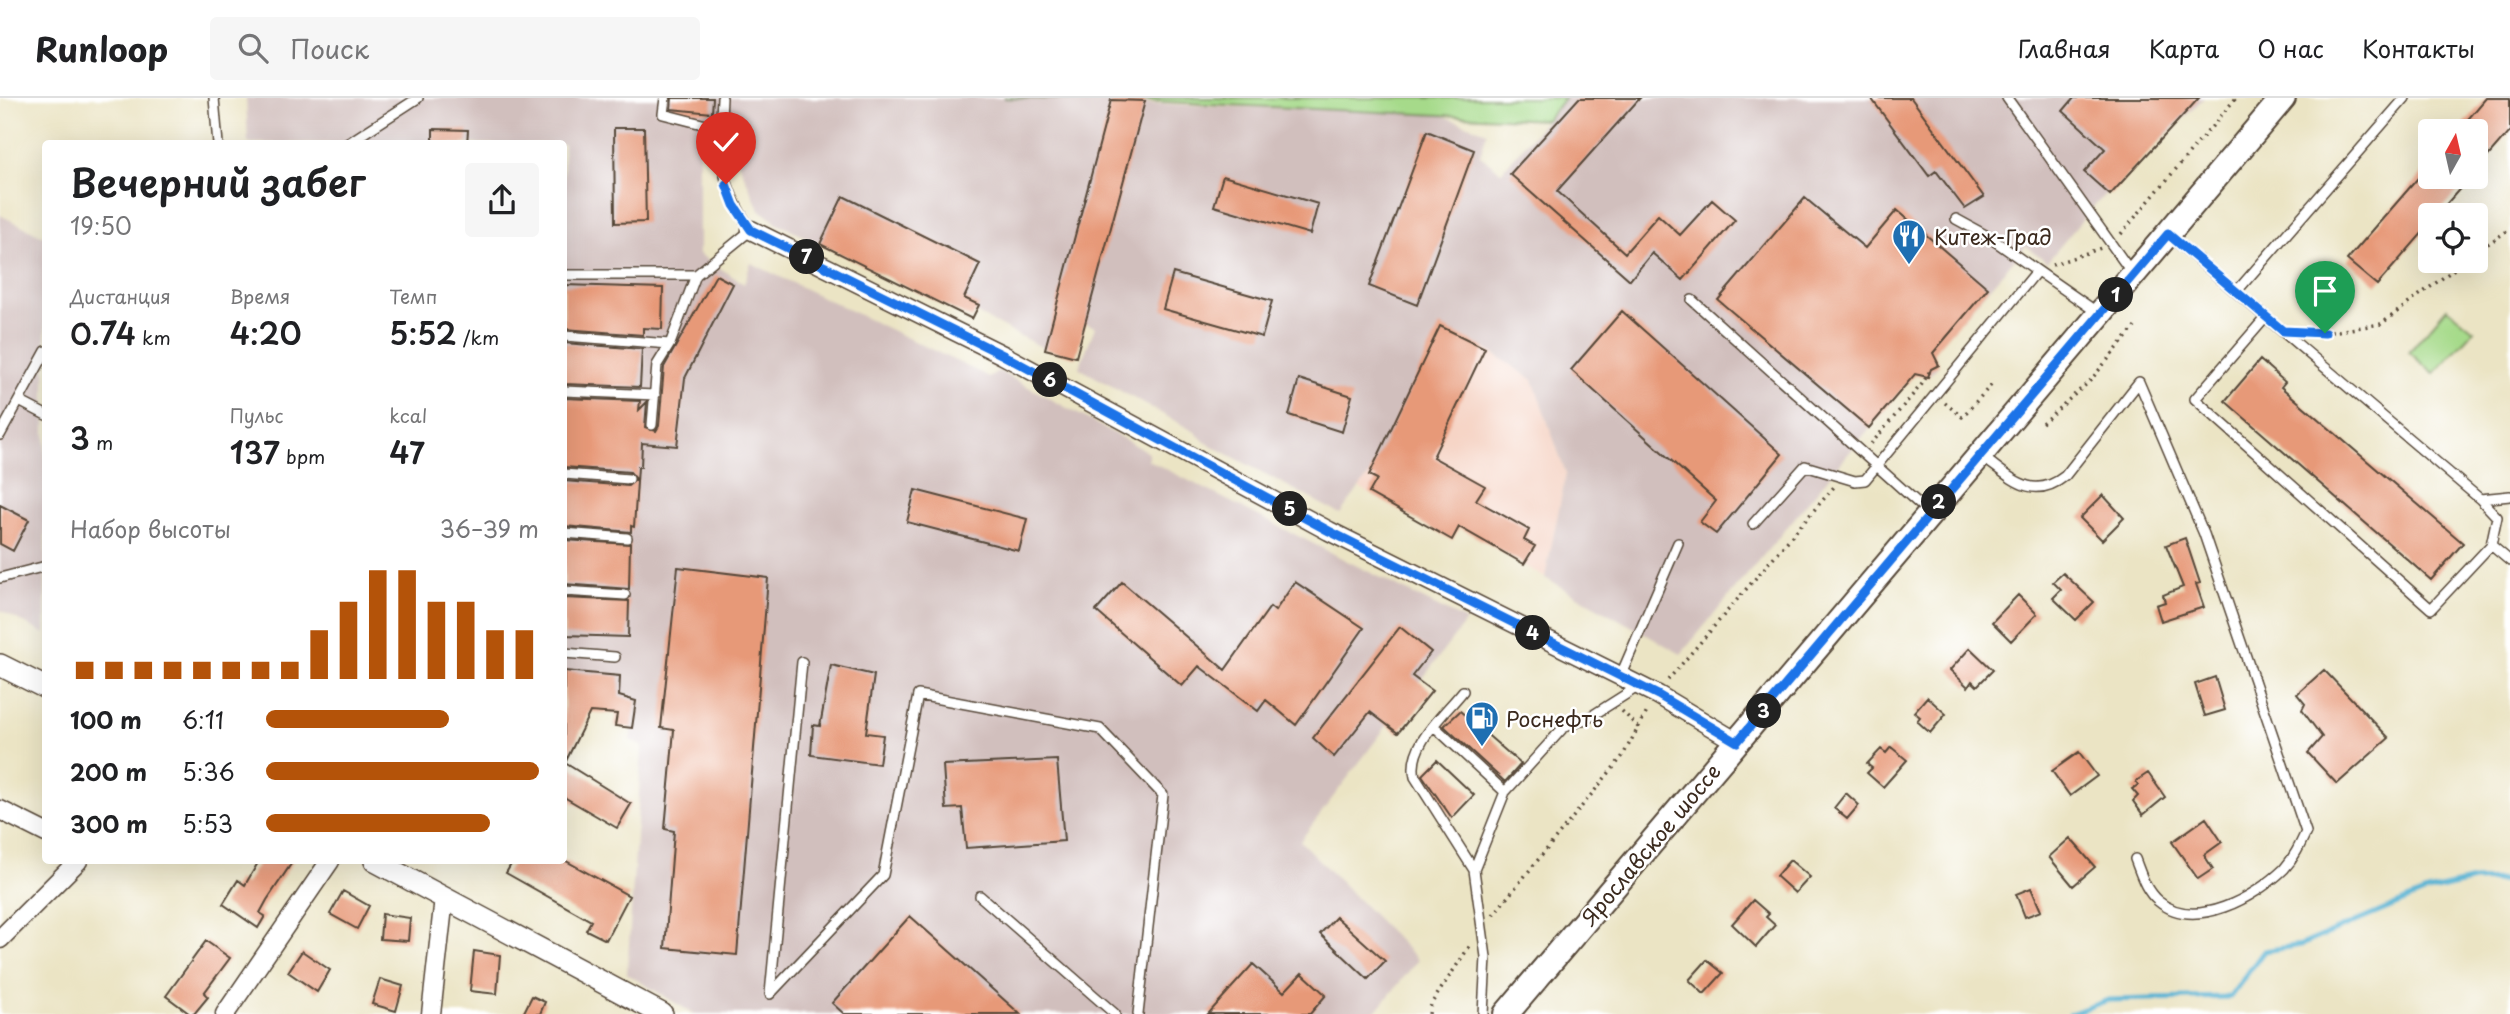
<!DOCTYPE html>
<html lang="ru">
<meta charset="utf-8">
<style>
:root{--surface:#fff;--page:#f6f6f6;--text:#202124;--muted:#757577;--line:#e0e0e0;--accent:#b45309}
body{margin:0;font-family:"Playpen Sans",sans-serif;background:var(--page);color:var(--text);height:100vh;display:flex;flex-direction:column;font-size:26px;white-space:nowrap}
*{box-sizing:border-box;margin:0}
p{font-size:23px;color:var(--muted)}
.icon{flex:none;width:38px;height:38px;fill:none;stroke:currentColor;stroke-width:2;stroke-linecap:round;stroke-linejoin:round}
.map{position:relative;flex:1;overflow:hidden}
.drawer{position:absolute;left:42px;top:42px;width:525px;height:724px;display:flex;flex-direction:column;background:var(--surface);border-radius:7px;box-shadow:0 7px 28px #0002}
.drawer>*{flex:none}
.needle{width:46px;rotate:8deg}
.tools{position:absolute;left:2418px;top:21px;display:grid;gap:14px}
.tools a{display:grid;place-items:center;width:70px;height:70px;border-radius:7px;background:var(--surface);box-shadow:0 7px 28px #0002;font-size:35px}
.pin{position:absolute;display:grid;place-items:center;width:60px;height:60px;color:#fff;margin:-72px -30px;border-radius:50% 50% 50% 0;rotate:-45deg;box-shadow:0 0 7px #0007}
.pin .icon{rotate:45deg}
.km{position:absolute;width:35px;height:35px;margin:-18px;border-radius:50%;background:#222;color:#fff;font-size:19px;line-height:35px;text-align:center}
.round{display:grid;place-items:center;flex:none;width:74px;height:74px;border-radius:7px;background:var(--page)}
.summary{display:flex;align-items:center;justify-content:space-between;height:119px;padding:0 28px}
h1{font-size:38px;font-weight:600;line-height:52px}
.stats{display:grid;grid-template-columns:repeat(3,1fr);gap:10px;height:119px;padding:7px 28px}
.stats div{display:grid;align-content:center}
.stats b{font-size:30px;font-weight:600}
.stats small{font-size:19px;font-weight:400}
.stats p{font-size:19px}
.chart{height:196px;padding:14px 28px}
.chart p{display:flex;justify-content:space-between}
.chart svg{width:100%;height:126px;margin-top:7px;stroke:var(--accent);stroke-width:6}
ul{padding:0 28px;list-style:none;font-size:23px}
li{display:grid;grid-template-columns:112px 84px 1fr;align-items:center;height:52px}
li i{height:18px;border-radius:9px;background:var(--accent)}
header{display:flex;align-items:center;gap:42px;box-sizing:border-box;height:98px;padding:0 35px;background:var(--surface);border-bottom:2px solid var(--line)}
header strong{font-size:33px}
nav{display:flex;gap:38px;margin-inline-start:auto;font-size:24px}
.search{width:490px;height:63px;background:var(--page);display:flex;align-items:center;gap:18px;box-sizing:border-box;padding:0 24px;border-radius:7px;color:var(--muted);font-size:26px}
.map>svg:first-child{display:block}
</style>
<header>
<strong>Runloop</strong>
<div class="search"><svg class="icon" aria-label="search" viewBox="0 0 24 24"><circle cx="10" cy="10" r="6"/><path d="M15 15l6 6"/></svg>Поиск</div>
<nav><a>Главная</a><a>Карта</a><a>О нас</a><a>Контакты</a></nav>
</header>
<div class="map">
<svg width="2510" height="916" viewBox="0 0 2510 916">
<rect width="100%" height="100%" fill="#fff"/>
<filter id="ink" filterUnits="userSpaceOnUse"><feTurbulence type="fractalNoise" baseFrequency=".0143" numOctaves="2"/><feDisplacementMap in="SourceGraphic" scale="14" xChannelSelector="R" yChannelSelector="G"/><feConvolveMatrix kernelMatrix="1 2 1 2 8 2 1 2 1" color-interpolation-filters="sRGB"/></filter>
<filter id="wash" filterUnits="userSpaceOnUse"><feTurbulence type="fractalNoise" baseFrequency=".00686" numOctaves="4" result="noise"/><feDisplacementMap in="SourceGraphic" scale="28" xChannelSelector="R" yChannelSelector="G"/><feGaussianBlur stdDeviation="1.57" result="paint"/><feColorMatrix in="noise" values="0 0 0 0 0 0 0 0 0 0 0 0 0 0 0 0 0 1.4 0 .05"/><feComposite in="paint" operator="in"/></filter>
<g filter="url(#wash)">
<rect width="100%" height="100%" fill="#ebe4c4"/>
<path fill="#f5d2c2" d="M 1440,228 L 1485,250 L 1533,282 L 1566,376 L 1545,480 L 1460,429 L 1452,442 L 1359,390 L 1369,377 Z"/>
<path fill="#d1bfbd" d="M 246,0 L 1004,0 L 1441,17 L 1487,34 L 1480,57 L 1501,74 L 1565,0 L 2204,0 L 2093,109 L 2047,164 L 2026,148 L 1933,254 L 1939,267 L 1928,279 L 1915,276 L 1681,556 L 1545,480 L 1566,376 L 1533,282 L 1485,250 L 1440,228 L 1369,377 L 1340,416 L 1205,344 L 1195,334 L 1079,270 L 1095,229 L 1085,225 L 1076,259 L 1045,251 L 975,215 L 972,221 L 777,125 L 759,111 L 736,59 L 736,40 L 699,33 L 699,156 L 744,186 L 751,165 L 989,279 L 999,273 L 1148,354 L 1148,362 L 1466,523 L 1300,743 L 1418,862 L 1374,916 L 694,916 L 627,876 L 642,649 L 630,642 L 636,603 L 619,598 L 564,593 L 564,46 L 248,45 Z
M 0,117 L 45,139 L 45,536 L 0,512 Z"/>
<path fill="#a6da8a" stroke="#708254" stroke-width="2" d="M 1004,0 L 1565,0 L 1546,22 L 1145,3 Z
M 2447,210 L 2474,232 L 2434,276 L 2409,254 Z"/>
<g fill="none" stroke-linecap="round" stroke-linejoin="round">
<path stroke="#55b2d3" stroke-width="5" d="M 2070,916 L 2108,902 L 2230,899 L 2264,853 L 2301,847 L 2424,795 L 2473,783 L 2510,782"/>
</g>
<g id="blocks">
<path fill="#e79978" d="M 672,0 L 713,0 L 712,15 L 671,11 Z
M 1579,0 L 1640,0 L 1557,93 L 1625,155 L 1658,117 L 1680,137 L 1712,102 L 1735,122 L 1683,182 L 1652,155 L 1630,182 L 1510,76 Z
M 1871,0 L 1911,0 L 1984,99 L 1965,111 L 1936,73 L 1929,78 Z
M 2074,0 L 2199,0 L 2110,97 L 2084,74 L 2105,51 L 2063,13 Z
M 2486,0 L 2510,0 L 2510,33 L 2476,72 L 2476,33 L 2458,33 Z
M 1111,2 L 1145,3 L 1076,259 L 1045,251 Z
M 614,30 L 644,30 L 646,124 L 615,125 Z
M 433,31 L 468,32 L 467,46 L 433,46 Z
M 1427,33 L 1474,52 L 1417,207 L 1369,188 Z
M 2431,65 L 2431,79 L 2470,79 L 2437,117 L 2431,117 L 2431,125 L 2377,187 L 2347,162 Z
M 1223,78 L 1318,106 L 1310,136 L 1214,108 Z
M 843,98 L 980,166 L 964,200 L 979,207 L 972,221 L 820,146 Z
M 1805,100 L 1865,150 L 1897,112 L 1988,190 L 1933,255 L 1939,267 L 1931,271 L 1928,279 L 1915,276 L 1869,330 L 1718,202 Z
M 1173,175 L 1272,203 L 1262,239 L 1163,211 Z
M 716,177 L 733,186 L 685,280 L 677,348 L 642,345 L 641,369 L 638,369 L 634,429 L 631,428 L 631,434 L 564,428 L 564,383 L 628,388 L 636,381 L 630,374 L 564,369 L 564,300 L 640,303 L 639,312 L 647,304 L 645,329 L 656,333 L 659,328 L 664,269 Z
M 564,187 L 663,190 L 662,231 L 643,230 L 643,237 L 564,231 Z
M 1622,213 L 1782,356 L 1716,436 L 1700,424 L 1716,403 L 1571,272 Z
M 1440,228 L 1485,250 L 1433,359 L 1485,388 L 1476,402 L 1529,432 L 1524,442 L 1535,448 L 1524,466 L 1459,429 L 1452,442 L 1369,395 L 1377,381 L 1369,377 Z
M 564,245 L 642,251 L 640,289 L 564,286 Z
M 2260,262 L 2285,284 L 2281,289 L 2463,445 L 2431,482 L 2225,303 Z
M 1299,281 L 1352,298 L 1342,334 L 1289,317 Z
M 915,392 L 1027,421 L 1019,453 L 907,424 Z
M 2103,397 L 2124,420 L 2102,442 L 2080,420 Z
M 0,407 L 29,422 L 13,453 L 0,446 Z
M 2185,440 L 2200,485 L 2196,486 L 2204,509 L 2161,523 L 2156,507 L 2165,504 L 2163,497 L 2183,489 L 2166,447 Z
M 564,442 L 630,446 L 629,491 L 564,486 Z
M 678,469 L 768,480 L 737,857 L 665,850 L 674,733 L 665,731 L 674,632 L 661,630 Z
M 2063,475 L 2094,504 L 2076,522 L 2053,500 L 2061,492 L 2053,484 Z
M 1122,484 L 1225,572 L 1270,509 L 1275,513 L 1295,484 L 1364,530 L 1296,627 L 1266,602 L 1258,613 L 1199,568 L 1182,588 L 1096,513 Z
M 2018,497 L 2037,516 L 2011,543 L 1992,524 Z
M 564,500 L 629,503 L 628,539 L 564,537 Z
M 1400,529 L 1431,554 L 1412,578 L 1432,593 L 1398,635 L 1370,614 L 1334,659 L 1313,640 Z
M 1970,550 L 1993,572 L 1977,588 L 1972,583 L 1968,589 L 1950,572 Z
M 831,567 L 874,577 L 866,635 L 883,637 L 879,666 L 811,657 L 813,627 L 820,628 Z
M 2324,572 L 2389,640 L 2337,686 L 2308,655 L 2322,639 L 2302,612 L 2305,606 L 2297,596 Z
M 564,573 L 620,578 L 619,598 L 636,603 L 632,630 L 615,628 L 617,616 L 590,614 L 565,665 L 631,706 L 617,730 L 564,699 Z
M 2215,579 L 2225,612 L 2205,618 L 2195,586 Z
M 1927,599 L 1946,616 L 1930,635 L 1917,623 L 1920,619 L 1914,614 Z
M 1460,613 L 1521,666 L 1505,684 L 1444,628 Z
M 1891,649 L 1907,662 L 1883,689 L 1867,675 L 1872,670 L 1867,666 L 1881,651 L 1886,655 Z
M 2079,654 L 2097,678 L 2070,698 L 2052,673 Z
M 1057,662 L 1064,743 L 966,750 L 962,710 L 946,711 L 943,667 Z
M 1437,662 L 1474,697 L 1452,720 L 1422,677 Z
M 2148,675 L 2165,699 L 2143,717 L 2133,703 L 2138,698 L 2132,691 L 2138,687 L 2136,683 Z
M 1846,695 L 1859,707 L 1847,721 L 1834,710 Z
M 2206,720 L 2222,744 L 2204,757 L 2213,771 L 2198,781 L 2172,744 Z
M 2070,740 L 2095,769 L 2073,788 L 2049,759 Z
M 1790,762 L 1810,779 L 1795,795 L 1776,778 Z
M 259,763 L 293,763 L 267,802 L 260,815 L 265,818 L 258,830 L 223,806 L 238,782 L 245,787 Z
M 513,763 L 566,763 L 629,798 L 606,842 L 586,832 L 591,823 L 506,775 Z
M 2031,790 L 2041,813 L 2025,819 L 2016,796 Z
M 343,793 L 369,808 L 357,831 L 330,816 Z
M 1753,802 L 1769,816 L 1766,819 L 1775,827 L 1756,849 L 1732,826 Z
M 382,816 L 410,820 L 408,843 L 380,841 Z
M 910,818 L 1020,916 L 844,916 L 832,905 Z
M 1336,819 L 1385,863 L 1368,881 L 1320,836 Z
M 206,843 L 230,860 L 204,895 L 208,899 L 194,916 L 190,916 L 166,898 Z
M 302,853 L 330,872 L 317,894 L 288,874 Z
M 474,853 L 500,857 L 497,896 L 470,893 Z
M 1707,862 L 1723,875 L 1704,896 L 1689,882 Z
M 1253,866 L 1284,894 L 1302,875 L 1326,897 L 1310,916 L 1208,916 Z
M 380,881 L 403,888 L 396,913 L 372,906 Z
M 532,898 L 545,904 L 540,916 L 523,916 Z"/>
</g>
</g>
<g filter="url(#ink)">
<use href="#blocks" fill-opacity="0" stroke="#554637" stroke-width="2"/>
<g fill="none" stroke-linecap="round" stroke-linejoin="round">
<g stroke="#554637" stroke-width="12">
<path id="service" d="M 214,0 L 218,46
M 665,0 L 663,16 L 718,30
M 2007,0 L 2132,175
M 347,46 L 418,0
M 1956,121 L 1989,139 L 2098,215
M 2169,137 L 2480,401 L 2510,398
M 564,177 L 696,177
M 2237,193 L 2405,0
M 1692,202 L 1928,414
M 2266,219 L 2195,301 L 2431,511 L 2491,447 L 2497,419 L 2480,401
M 564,238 L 670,246
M 564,293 L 655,297
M 19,303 L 46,317
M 652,327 L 657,267 L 670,246 L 696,177 L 751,132 C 718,84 719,55 722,0
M 0,337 L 46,253
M 1981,358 C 2010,378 2031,405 2065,378 L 2139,284 L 2204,436 L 2306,734 C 2300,747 2294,760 2284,771 C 2255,799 2195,834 2158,803 C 2145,792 2141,776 2135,761
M 564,376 L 629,381
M 1753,426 L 1805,368 L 1855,383 L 1865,382 L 2037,173
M 564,435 L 627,440
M 2491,447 L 2510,463
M 0,480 L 46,468
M 564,493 L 625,497
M 564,555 L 615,559
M 802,564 L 770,896 L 883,777 L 918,597 L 1100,631 L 1163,697 L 1138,916
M 1620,579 L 1678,445
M 1463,593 C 1445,616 1407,647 1415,679 L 1474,772 L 1486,859 L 1483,916
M 1435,629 L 1505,694
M 1474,772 L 1505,694 L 1563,630 L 1590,619 L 1639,588
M 980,798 L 1115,916"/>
</g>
<g stroke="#554637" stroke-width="21">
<path id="minor" d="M 751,132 L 1003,257 L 1329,433 L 1658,597 L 1737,644
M 0,712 L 46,735
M 0,841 L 78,763
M 225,916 L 330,763
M 431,916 L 444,800"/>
</g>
<g stroke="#554637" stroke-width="24">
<path id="tertiary" d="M 0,567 L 46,590
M 375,763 L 662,916"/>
</g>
<g stroke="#554637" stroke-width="28">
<path id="secondary" d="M 1506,916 L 2283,0"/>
</g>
<path stroke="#554637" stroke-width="3.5" stroke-dasharray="2 5" stroke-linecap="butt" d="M 2121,136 L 2236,0
M 2476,154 L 2510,131
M 2052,167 L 2101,150
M 2303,234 L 2325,235 L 2381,226 L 2465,163
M 1945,305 L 1962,319 L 1994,284
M 2042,325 L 2089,284 L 2135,229
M 1871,346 L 1922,286 L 1931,271
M 1668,582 L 1834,389
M 1622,613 L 1639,630
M 1493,817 L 1622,659 L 1648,612
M 1429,916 L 1431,906 L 1471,846"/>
<use href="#service" stroke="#fff" stroke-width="9"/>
<use href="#minor" stroke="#fff" stroke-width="18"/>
<use href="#tertiary" stroke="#fff" stroke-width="21"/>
<use href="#secondary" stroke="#fff" stroke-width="24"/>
</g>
</g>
<g fill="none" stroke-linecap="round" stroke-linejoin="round" filter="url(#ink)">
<g stroke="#fff" stroke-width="14">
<path id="route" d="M 726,86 L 734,107 L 751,132 L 1003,257 L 1329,433 L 1658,597 L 1737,644 L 2168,136 L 2283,233 L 2325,235"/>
</g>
<use href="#route" stroke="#1a73e8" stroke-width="9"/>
</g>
<defs>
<g id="restaurant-pin" transform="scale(1.75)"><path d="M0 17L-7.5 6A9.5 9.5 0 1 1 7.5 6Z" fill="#1f6fb2" stroke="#fff"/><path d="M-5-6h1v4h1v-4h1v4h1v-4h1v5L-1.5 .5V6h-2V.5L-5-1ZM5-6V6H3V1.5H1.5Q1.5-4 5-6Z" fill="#fff"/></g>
<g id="fuel-pin" transform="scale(1.75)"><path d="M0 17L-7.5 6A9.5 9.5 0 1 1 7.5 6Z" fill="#1f6fb2" stroke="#fff"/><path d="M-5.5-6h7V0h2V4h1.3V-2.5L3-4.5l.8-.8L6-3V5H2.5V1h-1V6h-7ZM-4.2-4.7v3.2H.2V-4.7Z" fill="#fff"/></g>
</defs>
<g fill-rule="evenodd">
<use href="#restaurant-pin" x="1909" y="138"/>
<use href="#fuel-pin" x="1482" y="620"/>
</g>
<g text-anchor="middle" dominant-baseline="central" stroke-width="5" stroke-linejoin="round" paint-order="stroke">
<g font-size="21" fill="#3b2a1e" stroke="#fff" text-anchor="start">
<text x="1934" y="138">Китеж-Град</text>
<text x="1506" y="620">Роснефть</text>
</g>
<g font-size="21" fill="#3b2a1e" stroke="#fff">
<text transform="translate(1650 746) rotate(-50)">Ярославское шоссе</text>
</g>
</g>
</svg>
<div class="tools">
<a><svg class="needle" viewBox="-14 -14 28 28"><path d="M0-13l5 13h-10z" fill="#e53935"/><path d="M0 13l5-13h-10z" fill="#757577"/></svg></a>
<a><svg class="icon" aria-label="locate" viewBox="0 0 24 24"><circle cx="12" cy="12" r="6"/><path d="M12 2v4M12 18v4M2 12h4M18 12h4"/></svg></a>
</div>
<div class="pin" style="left:2325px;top:235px;background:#1e9e55"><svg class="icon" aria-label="arrive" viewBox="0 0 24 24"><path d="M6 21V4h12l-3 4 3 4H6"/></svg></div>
<div class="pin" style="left:726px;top:86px;background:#d93025"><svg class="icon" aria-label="check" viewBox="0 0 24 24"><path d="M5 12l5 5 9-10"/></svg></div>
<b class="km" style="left:2116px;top:197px">1</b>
<b class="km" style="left:1939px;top:404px">2</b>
<b class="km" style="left:1764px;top:613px">3</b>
<b class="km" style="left:1533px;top:535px">4</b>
<b class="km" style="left:1290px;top:411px">5</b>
<b class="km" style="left:1050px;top:282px">6</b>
<b class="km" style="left:807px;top:159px">7</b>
<section class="drawer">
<div class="summary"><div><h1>Вечерний забег</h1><p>19:50</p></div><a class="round"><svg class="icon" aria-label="share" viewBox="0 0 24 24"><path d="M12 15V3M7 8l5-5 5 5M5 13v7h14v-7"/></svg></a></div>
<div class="stats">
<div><p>Дистанция</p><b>0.74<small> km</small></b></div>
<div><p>Время</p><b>4:20</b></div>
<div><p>Темп</p><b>5:52<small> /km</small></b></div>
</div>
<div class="stats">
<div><b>3<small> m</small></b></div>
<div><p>Пульс</p><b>137<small> bpm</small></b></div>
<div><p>kcal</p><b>47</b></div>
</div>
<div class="chart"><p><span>Набор высоты</span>36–39 m</p>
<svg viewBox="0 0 160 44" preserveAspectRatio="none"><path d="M5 44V38M15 44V38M25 44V38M35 44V38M45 44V38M55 44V38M65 44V38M75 44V38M85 44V27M95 44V17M105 44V6M115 44V6M125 44V17M135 44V17M145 44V27M155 44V27"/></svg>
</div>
<ul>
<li><b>100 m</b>6:11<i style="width:67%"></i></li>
<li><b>200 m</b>5:36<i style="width:100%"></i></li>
<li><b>300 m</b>5:53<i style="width:82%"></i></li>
</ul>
</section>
</div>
